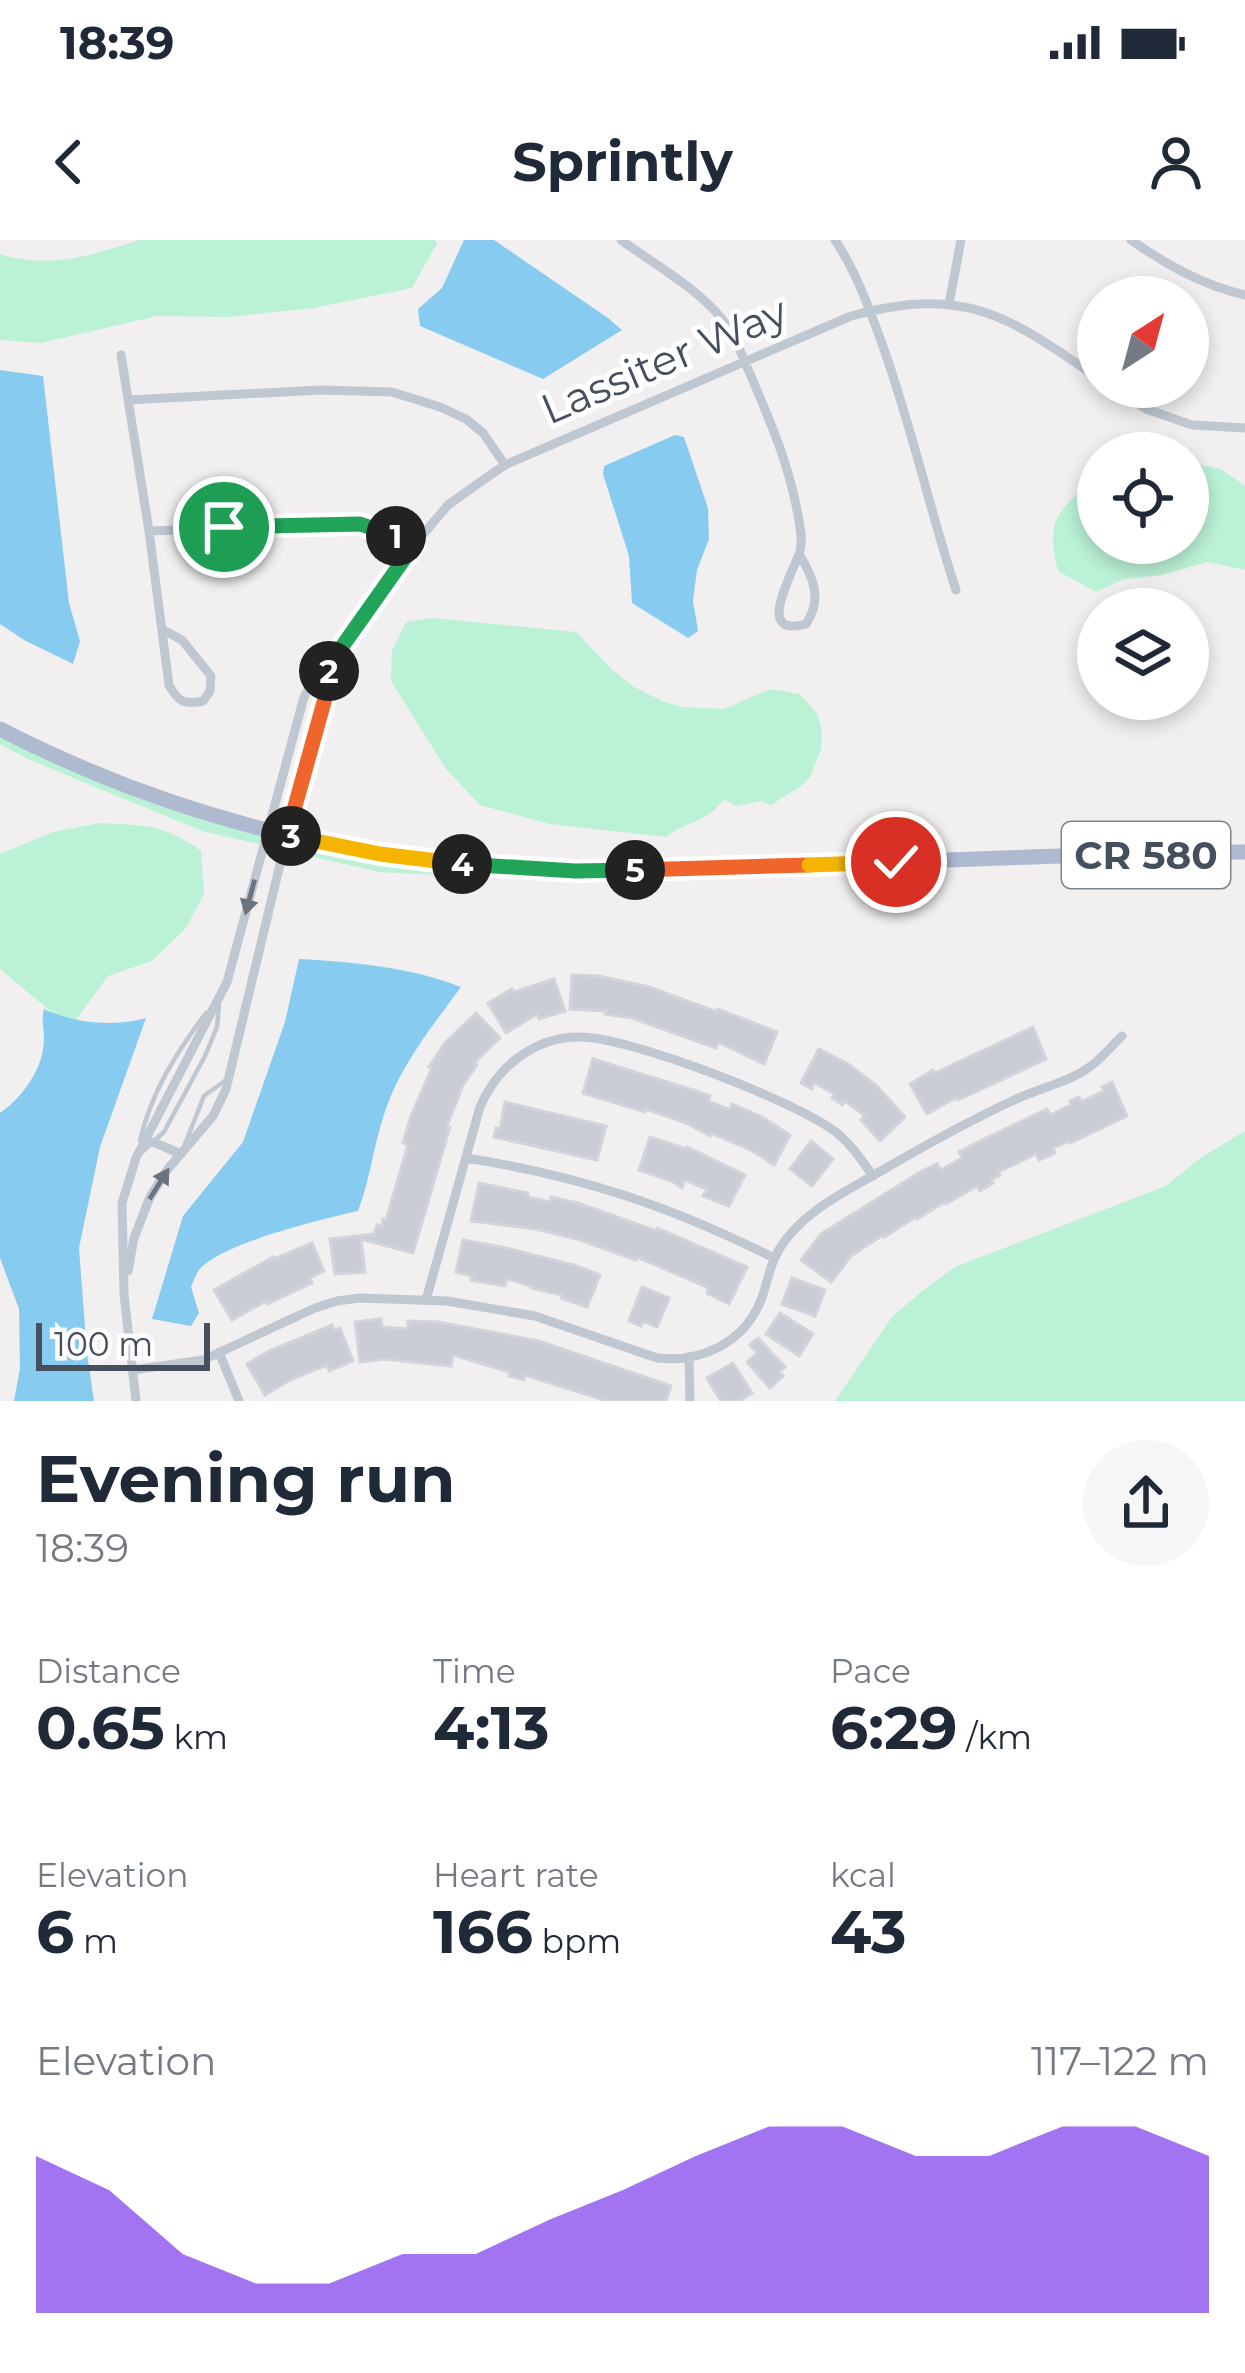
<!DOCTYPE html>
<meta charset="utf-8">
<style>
:root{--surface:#fff;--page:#f6f6f7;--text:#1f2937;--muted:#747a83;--accent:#7c3aed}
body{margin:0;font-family:Montserrat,sans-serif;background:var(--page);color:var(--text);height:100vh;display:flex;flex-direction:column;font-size:45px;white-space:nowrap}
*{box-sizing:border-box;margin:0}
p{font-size:39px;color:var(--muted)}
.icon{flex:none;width:66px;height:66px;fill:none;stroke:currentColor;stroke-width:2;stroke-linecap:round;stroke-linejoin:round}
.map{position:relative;height:1161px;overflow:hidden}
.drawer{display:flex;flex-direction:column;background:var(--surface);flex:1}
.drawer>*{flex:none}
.needle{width:78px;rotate:36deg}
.tools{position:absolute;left:1077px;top:36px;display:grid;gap:24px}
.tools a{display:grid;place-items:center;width:132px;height:132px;border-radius:50%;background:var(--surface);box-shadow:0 6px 18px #0003;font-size:60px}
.scale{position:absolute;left:36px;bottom:30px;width:174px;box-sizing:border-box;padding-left:12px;border:6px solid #464f5d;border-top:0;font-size:33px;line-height:42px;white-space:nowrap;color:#464f5d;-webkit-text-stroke:9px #fff;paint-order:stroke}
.pin{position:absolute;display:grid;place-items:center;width:102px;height:102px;color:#fff;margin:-51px;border:6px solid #fff;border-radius:50%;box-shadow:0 3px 12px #0007}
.km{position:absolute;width:60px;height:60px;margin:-30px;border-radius:50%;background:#222;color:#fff;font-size:33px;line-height:60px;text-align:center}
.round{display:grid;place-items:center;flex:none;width:126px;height:126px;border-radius:63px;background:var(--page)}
.head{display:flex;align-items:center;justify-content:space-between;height:204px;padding:0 36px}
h1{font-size:66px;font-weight:700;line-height:90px}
.metrics{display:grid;grid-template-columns:repeat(3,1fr);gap:18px;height:204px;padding:12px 36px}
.metrics div{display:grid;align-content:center}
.metrics b{font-size:60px;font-weight:700}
.metrics small{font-size:33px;font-weight:400}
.metrics p{font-size:33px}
.chart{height:336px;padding:24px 36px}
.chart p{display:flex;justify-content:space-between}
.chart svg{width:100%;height:216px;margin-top:12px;fill:var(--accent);opacity:.7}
.status{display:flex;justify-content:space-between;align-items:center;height:84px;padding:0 60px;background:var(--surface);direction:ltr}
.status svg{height:33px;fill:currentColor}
header{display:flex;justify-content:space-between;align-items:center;height:156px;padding:0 36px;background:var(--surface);font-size:54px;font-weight:700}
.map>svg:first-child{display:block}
</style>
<div class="status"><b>18:39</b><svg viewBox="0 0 49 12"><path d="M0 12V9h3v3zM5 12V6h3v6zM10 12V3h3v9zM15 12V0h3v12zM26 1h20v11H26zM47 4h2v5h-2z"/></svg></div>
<header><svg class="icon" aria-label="back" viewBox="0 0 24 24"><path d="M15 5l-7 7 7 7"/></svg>Sprintly<svg class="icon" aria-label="person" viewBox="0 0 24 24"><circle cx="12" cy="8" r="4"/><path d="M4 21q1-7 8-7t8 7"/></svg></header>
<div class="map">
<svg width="1245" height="1161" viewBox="0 0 1245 1161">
<rect width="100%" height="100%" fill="#f1efef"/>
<path fill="#bbf1d7" d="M 140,0 L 435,0 L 437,3 L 412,48 L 314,68 L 229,77 L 157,76 L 41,103 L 0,100 L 0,14 C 51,30 91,15 140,0 Z
M 1188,222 L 1221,229 L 1245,246 L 1245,330 L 1207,322 L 1162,335 L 1124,339 L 1096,352 L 1058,331 C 1044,277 1060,270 1098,235 L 1098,303 L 1188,303 Z
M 433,378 L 576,392 L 610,428 L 634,447 L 664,462 L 682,467 L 724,469 L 770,449 L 800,454 L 818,475 L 822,492 L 821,509 L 810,537 L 801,546 L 771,565 L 761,561 L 736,566 L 724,559 C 707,583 688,580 666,597 L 550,584 L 480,565 L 446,529 L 391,441 L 392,411 L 406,382 Z
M 0,497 L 74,532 L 163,566 L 303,606 L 648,636 L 539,640 L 379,632 L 202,591 L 30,520 L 0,504 Z
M 100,583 C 147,586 162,583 201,611 L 204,654 L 186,688 L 152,721 L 108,736 L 75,781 L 53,773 L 0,729 L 0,614 L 53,592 Z
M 1245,891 L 1245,1161 L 835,1161 L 892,1077 L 921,1052 L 955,1027 L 1166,946 L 1199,919 Z"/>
<path fill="#87ccf0" d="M 464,0 L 494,0 L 608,78 L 622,90 L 543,139 L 420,86 L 418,69 L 442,48 Z
M 0,130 L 43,136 L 69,363 L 80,401 L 73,424 L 24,400 L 0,384 Z
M 675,195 L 684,197 L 708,268 L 709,299 L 697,330 L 693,361 L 698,391 L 688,398 L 632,363 L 629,316 L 603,234 L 604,226 Z
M 299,719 C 353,722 410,727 461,747 C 431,788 398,828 383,878 C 373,909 370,939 358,971 C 322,979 222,1003 199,1030 C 195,1035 194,1041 191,1047 L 199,1073 L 191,1086 L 152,1079 L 183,976 L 243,902 L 285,782 Z
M 44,769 C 76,784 113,787 146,778 L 100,907 L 79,1008 L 87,1113 L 94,1161 L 14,1161 L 20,1128 L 19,1069 L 0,1018 L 0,873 C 23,857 44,828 44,798 C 44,786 41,780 44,769 Z"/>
<path fill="#cacdd5" stroke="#d2d4db" stroke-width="3" d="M 572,735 L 599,736 L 649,747 L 717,772 L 718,769 L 777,792 L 764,824 L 718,802 L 716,808 L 632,778 L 605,774 L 606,771 L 570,769 Z
M 554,739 L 565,771 L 539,779 L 537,774 L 506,793 L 488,763 L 512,749 L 514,752 Z
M 476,773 L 500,798 L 474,823 L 477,825 L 463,845 L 447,886 L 450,887 L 413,1013 L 361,999 L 365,1032 L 335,1034 L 330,999 L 374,994 L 377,985 L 382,986 L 383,979 L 386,980 L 408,905 L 403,903 L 411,876 L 432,828 L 429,827 L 444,804 Z
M 1033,787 L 1046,819 L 958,860 L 957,857 L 927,874 L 910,844 L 933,830 L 935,833 Z
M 819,809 L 848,824 L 876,845 L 905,877 L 880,901 L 861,880 L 865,876 L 845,861 L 842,865 L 832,858 L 835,854 L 814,843 L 812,849 L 801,843 Z
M 593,819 L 696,851 L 710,856 L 708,861 L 730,870 L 732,864 L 764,878 L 790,895 L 774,925 L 751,910 L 711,893 L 710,896 L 686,883 L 646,869 L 645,872 L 583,853 Z
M 1112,842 L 1127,876 L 1070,903 L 1069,901 L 1053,908 L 1055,913 L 1039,920 L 1036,914 L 998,932 L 1000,935 L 991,940 L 993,943 L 980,951 L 977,946 L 946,964 L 945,962 L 917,979 L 916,977 L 884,997 L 883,995 L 851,1016 L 831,1042 L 801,1020 L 821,994 L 920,932 L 937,924 L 941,930 L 962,918 L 959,912 L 978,902 L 1047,869 L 1050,875 L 1071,865 L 1070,861 L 1079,857 L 1081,862 L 1104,851 L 1102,847 Z
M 505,862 L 606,886 L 597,920 L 494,897 L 496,888 L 500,889 Z
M 650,897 L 686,909 L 687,907 L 745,935 L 729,966 L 703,956 L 707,949 L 685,940 L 682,948 L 672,941 L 639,930 Z
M 811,901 L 833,919 L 812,946 L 790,929 Z
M 479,943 L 528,953 L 528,957 L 550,962 L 551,957 L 578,963 L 656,991 L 657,988 L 747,1027 L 729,1064 L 707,1053 L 709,1048 L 637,1017 L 636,1020 L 577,999 L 536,989 L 471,981 Z
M 463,1000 L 502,1007 L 577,1026 L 600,1035 L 587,1067 L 561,1058 L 562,1055 L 531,1048 L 531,1046 L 507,1039 L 505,1046 L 471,1040 L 472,1036 L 456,1032 Z
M 312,1003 L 324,1031 L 310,1038 L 312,1043 L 267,1064 L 266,1061 L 232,1080 L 214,1050 L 273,1017 L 274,1019 Z
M 792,1038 L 825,1050 L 815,1076 L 782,1064 Z
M 642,1047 L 669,1058 L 657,1087 L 643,1081 L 641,1086 L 629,1081 Z
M 780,1073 L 813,1094 L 799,1116 L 766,1094 Z
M 381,1079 L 382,1087 L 408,1089 L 408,1081 L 438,1082 L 539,1101 L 671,1146 L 666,1161 L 607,1161 L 525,1135 L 524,1140 L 509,1136 L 510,1132 L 453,1115 L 451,1126 L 385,1119 L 360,1122 L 355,1082 Z
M 332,1085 L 334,1090 L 340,1088 L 353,1121 L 329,1131 L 327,1125 L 290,1140 L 265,1155 L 247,1124 L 269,1111 Z
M 758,1098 L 785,1127 L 780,1132 L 783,1136 L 770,1148 L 747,1122 L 757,1113 L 750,1105 Z
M 733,1123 L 752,1153 L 739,1161 L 721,1161 L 707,1138 Z"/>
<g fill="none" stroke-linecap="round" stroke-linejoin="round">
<path stroke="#bfc7d1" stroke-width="4.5" d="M 140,900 C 152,851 176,813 206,773
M 185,904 L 204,856 L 226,840
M 142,912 L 164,892 L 205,816 L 217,787 L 219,766"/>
<path stroke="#bfc7d1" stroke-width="9" d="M 621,0 C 654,24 696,47 722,79 C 736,96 742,117 751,136 C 771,183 789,225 798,275 C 800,287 803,299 800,311 C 795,330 752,399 806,384 C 823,359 813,337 799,314
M 835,0 C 855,30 869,67 881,101 C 911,183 929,268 956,350
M 1131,0 C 1167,25 1202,45 1245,55
M 949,64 L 961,0
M 121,115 L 149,291 L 169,445 C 178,462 185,465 203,461 L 210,451 L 211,436 L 182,400 L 163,390
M 1111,147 L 1146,169 L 1192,185 L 1245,188
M 128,160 L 321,150 L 392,152 L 440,167 L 466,179 L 483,193 L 505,225
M 149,291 L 360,284 L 378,288 L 414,305
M 153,902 L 181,914
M 466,918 C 581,936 670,966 774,1018
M 128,1031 L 134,998 L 150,957 L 167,930 L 213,876 L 226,849 L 287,595 L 329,444 L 329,425
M 426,1060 L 480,867 C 497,827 534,797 579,797 C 628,796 798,862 837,893 C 852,905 862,921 873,936
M 219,1112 L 239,1161
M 689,1119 L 690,1161
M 133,1130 L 203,1120 L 315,1068 L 337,1061 L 359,1058 L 447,1061 L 535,1076 L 657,1118 C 701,1123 744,1103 761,1060 C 768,1042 769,1025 780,1008 C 803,971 845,952 881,931 C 924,906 967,882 1012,861 C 1036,849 1067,843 1088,828 C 1101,820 1111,806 1122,796
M 136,1161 L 124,1054 L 122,963 L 136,918 L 227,742 L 304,457 L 314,440 L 329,425 L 414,305 L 448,265 L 483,240 L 505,225 L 851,76 C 965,45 1007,75 1098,138"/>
<path stroke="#adbacf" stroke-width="15" d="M 0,489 C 144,563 300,608 461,624 C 567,635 674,630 780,626 C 935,621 1090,613 1245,612"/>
</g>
<defs><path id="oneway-solid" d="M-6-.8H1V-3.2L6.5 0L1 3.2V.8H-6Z" transform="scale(3)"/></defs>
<g fill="#6a7380">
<use href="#oneway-solid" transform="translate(250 657) rotate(105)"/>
<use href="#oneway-solid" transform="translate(159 944) rotate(-58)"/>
</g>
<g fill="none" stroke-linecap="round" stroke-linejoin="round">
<g stroke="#fff" stroke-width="24">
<path id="split-1" d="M 224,287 L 360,284 L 396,296"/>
</g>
<g stroke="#fff" stroke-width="24">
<path id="split-2" d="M 329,431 L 329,425 L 414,305 L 396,296"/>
</g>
<g stroke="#fff" stroke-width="24">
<path id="split-3" d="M 291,596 L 287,595 L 329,444 L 329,431"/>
</g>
<g stroke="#fff" stroke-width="24">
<path id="split-4" d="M 291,596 L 380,614 L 462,624"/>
</g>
<g stroke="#fff" stroke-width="24">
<path id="split-5" d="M 462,624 L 575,631 L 635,630"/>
</g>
<g stroke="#fff" stroke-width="24">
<path id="split-6" d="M 635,630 L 809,625"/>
</g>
<g stroke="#fff" stroke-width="24">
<path id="split-7" d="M 809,625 L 896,622"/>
</g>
<use href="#split-1" stroke="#22a559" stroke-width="15"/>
<use href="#split-2" stroke="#22a559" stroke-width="15"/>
<use href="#split-3" stroke="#f0652b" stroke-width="15"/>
<use href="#split-4" stroke="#f5b400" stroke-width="15"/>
<use href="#split-5" stroke="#22a559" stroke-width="15"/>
<use href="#split-6" stroke="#f0652b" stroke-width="15"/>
<use href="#split-7" stroke="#f5b400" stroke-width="15"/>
</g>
<g text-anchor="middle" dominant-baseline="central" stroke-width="10" stroke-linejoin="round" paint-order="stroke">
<rect fill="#fff" stroke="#7e848e" stroke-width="3" x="1062" y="582" width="168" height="66" rx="9"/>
<g font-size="39" font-weight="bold" fill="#464f5d">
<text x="1146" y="615">CR 580</text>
</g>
<g font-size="42" fill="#464f5d" stroke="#fff">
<text transform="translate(664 120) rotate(-23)">Lassiter Way</text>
</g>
</g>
</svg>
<div class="tools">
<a><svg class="needle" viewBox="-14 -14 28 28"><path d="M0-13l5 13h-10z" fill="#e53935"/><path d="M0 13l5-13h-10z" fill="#747a83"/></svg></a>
<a><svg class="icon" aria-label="locate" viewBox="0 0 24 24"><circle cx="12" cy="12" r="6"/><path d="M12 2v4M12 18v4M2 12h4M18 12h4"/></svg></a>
<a><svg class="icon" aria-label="layers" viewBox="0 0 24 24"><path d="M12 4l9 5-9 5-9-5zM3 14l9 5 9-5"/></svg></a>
</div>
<div class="scale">100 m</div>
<div class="pin" style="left:224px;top:287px;background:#1e9e55"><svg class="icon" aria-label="arrive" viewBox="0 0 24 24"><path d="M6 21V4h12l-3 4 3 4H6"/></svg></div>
<div class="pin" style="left:896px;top:622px;background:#d93025"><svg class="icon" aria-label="check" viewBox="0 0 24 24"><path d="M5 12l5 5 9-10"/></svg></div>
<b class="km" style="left:396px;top:296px">1</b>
<b class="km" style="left:329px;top:431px">2</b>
<b class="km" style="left:291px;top:596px">3</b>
<b class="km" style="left:462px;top:624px">4</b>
<b class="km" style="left:635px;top:630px">5</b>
</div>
<section class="drawer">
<div class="head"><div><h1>Evening run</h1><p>18:39</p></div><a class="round"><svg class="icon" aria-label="share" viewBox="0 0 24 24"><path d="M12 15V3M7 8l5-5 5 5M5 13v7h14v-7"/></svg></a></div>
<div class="metrics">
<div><p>Distance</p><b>0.65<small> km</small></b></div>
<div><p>Time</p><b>4:13</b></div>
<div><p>Pace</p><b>6:29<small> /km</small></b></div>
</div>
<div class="metrics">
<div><p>Elevation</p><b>6<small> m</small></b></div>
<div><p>Heart rate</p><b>166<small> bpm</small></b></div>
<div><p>kcal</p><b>43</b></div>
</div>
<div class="chart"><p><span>Elevation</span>117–122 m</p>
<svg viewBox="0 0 160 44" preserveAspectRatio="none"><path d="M0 44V12L10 19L20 32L30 38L40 38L50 32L60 32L70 25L80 19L90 12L100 6L110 6L120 12L130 12L140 6L150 6L160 12V44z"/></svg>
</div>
</section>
